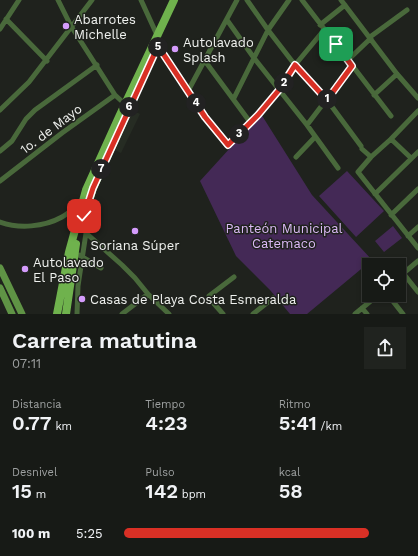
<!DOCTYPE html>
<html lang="es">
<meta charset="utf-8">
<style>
:root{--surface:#171a16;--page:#20231f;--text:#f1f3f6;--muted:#9ea1a1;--line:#363835;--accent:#d93025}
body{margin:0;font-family:"Work Sans",sans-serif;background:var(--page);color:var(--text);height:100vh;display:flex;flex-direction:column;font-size:15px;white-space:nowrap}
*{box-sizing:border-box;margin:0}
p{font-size:13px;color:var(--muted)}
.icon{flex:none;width:22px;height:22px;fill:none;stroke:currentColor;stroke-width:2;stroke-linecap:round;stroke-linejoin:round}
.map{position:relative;height:314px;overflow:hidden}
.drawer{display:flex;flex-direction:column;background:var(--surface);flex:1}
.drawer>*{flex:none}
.buttons{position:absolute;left:362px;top:258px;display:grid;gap:8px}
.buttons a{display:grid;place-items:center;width:44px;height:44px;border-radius:0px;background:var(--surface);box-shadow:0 2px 6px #0003,0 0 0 1px var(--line);font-size:20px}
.pin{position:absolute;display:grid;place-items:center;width:34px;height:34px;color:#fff;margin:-17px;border-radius:8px;box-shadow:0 2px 6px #0006}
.km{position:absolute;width:20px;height:20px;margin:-10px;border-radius:50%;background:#222;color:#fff;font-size:11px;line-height:20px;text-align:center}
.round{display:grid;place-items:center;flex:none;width:42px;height:42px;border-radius:0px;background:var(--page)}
.summary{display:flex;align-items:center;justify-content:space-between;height:68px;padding:0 12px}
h1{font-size:22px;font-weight:600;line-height:30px}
.stats{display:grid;grid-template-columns:repeat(3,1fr);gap:6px;height:68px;padding:4px 12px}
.stats div{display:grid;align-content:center}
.stats b{font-size:20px;font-weight:600}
.stats small{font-size:11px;font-weight:400}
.stats p{font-size:11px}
ul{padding:0 12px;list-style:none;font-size:13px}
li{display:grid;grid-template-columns:64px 48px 1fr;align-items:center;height:30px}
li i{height:10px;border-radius:5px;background:var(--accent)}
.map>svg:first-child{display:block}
</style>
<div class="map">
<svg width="418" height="314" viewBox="0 0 418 314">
<rect width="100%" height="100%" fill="#1f221d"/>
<path fill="#262c23" d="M 132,110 L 140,114 L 121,153 L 113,149 Z"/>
<path fill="#442956" d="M 261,114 L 312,195 L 372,260 L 307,314 L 290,314 L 270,290 L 236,256 L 200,181 Z
M 347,171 L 384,211 L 356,237 L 319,196 Z
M 393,226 L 402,238 L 384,252 L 375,241 Z"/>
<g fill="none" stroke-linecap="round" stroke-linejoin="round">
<path stroke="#49693b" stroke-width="5" d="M 58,0 L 71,26 L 115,95 L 127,106
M 141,0 L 157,35
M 247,0 L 268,30 L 295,65 L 327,100 L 361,146
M 302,0 L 391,116
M 341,0 L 397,74 L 418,98
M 6,19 L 47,61
M 227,20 L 254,58 L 307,125 L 338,168
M 320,25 L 345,5
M 0,29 L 19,0
M 370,37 L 407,10
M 158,46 L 205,117 L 228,145 L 258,115 L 279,90 L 295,65 L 324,30
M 348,60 L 371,38
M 205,61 L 250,122
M 188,91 L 237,0
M 374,95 L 397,74
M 234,98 L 268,30 L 289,0
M 0,110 L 29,82 L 92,0
M 418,111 L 391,139 L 371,157 L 358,172 L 418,248
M 307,125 L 352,66
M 391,139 L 411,158
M 362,149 L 371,157
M 0,151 L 12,141 L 26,119 L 35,110 L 97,65
M 296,157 L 315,137
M 0,181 L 62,133 L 115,95
M 375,194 L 418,152
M 391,215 L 418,189
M 92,217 L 86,233 L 122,265 L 135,278 L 148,294 L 169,314
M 0,222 C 19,229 44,227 62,217 C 69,213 76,207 82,202
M 408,236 L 418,227
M 79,255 L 101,268
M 403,273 L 418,292
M 399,277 L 418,261
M 388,295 L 403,314
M 362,308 L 367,314
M 77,314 L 78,286 L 86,233
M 122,314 L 148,294
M 223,314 L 209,298 L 209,296 L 234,277
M 253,314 L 273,298
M 355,314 L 378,295"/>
<path stroke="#5f9345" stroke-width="7" d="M 0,268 L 22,314
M 0,288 L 12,314"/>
<path stroke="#6fb24d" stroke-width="8" d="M 85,213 L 93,188 L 135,95
M 57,314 L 69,252 L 86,190 L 119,117 L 174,0
M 66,314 L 76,244"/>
</g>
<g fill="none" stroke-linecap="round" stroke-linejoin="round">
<g stroke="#fff" stroke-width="8">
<path id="route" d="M 84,216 L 93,188 L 158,46 L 205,117 L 228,145 L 258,115 L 279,90 L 295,65 L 327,100 L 352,66 L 336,44"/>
</g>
<use href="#route" stroke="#d93025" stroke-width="5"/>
</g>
<g fill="#d49cfc" stroke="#1f221d" stroke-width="1.5">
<circle cx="66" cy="26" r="4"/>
<circle cx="175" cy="49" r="4"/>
<circle cx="135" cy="231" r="4"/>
<circle cx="25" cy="269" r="4"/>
<circle cx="82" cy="299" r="4"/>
</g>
<g text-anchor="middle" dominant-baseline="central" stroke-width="3" stroke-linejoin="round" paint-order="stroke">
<g font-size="13" fill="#eff1ee" stroke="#1f221d" text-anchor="start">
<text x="74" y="19">Abarrotes<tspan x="74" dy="15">Michelle</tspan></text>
<text x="183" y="42">Autolavado<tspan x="183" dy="15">Splash</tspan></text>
<text x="135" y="245" text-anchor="middle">Soriana Súper</text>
<text x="33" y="262">Autolavado<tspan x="33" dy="15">El Paso</tspan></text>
<text x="90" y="299">Casas de Playa Costa Esmeralda</text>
</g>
<g font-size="13" fill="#eff1ee" stroke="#1f221d">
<text transform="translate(51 129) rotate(-37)">1o. de Mayo</text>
</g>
<g font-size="13" fill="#dbb9f5" stroke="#1f221d">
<text x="284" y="228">Panteón Municipal<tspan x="284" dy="15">Catemaco</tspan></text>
</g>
</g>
</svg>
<div class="buttons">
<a><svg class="icon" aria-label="locate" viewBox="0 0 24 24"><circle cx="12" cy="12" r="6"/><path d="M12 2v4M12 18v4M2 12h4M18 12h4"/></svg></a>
</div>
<div class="pin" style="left:336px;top:44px;background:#1e9e55"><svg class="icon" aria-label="arrive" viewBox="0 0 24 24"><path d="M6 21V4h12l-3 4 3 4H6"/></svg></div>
<div class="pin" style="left:84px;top:216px;background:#d93025"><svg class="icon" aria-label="check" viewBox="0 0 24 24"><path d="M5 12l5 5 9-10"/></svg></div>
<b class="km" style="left:327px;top:99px">1</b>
<b class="km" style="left:284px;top:83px">2</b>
<b class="km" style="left:239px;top:134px">3</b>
<b class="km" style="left:196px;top:103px">4</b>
<b class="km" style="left:158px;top:47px">5</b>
<b class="km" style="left:129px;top:107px">6</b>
<b class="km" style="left:101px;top:169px">7</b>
</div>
<section class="drawer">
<div class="summary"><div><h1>Carrera matutina</h1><p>07:11</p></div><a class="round"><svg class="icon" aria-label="share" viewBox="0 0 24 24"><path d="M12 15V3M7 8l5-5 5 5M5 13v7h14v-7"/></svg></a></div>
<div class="stats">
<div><p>Distancia</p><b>0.77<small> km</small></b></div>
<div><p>Tiempo</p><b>4:23</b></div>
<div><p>Ritmo</p><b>5:41<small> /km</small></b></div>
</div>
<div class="stats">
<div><p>Desnivel</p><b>15<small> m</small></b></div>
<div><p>Pulso</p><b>142<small> bpm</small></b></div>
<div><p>kcal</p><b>58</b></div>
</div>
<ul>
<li><b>100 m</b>5:25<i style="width:87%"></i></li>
</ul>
</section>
